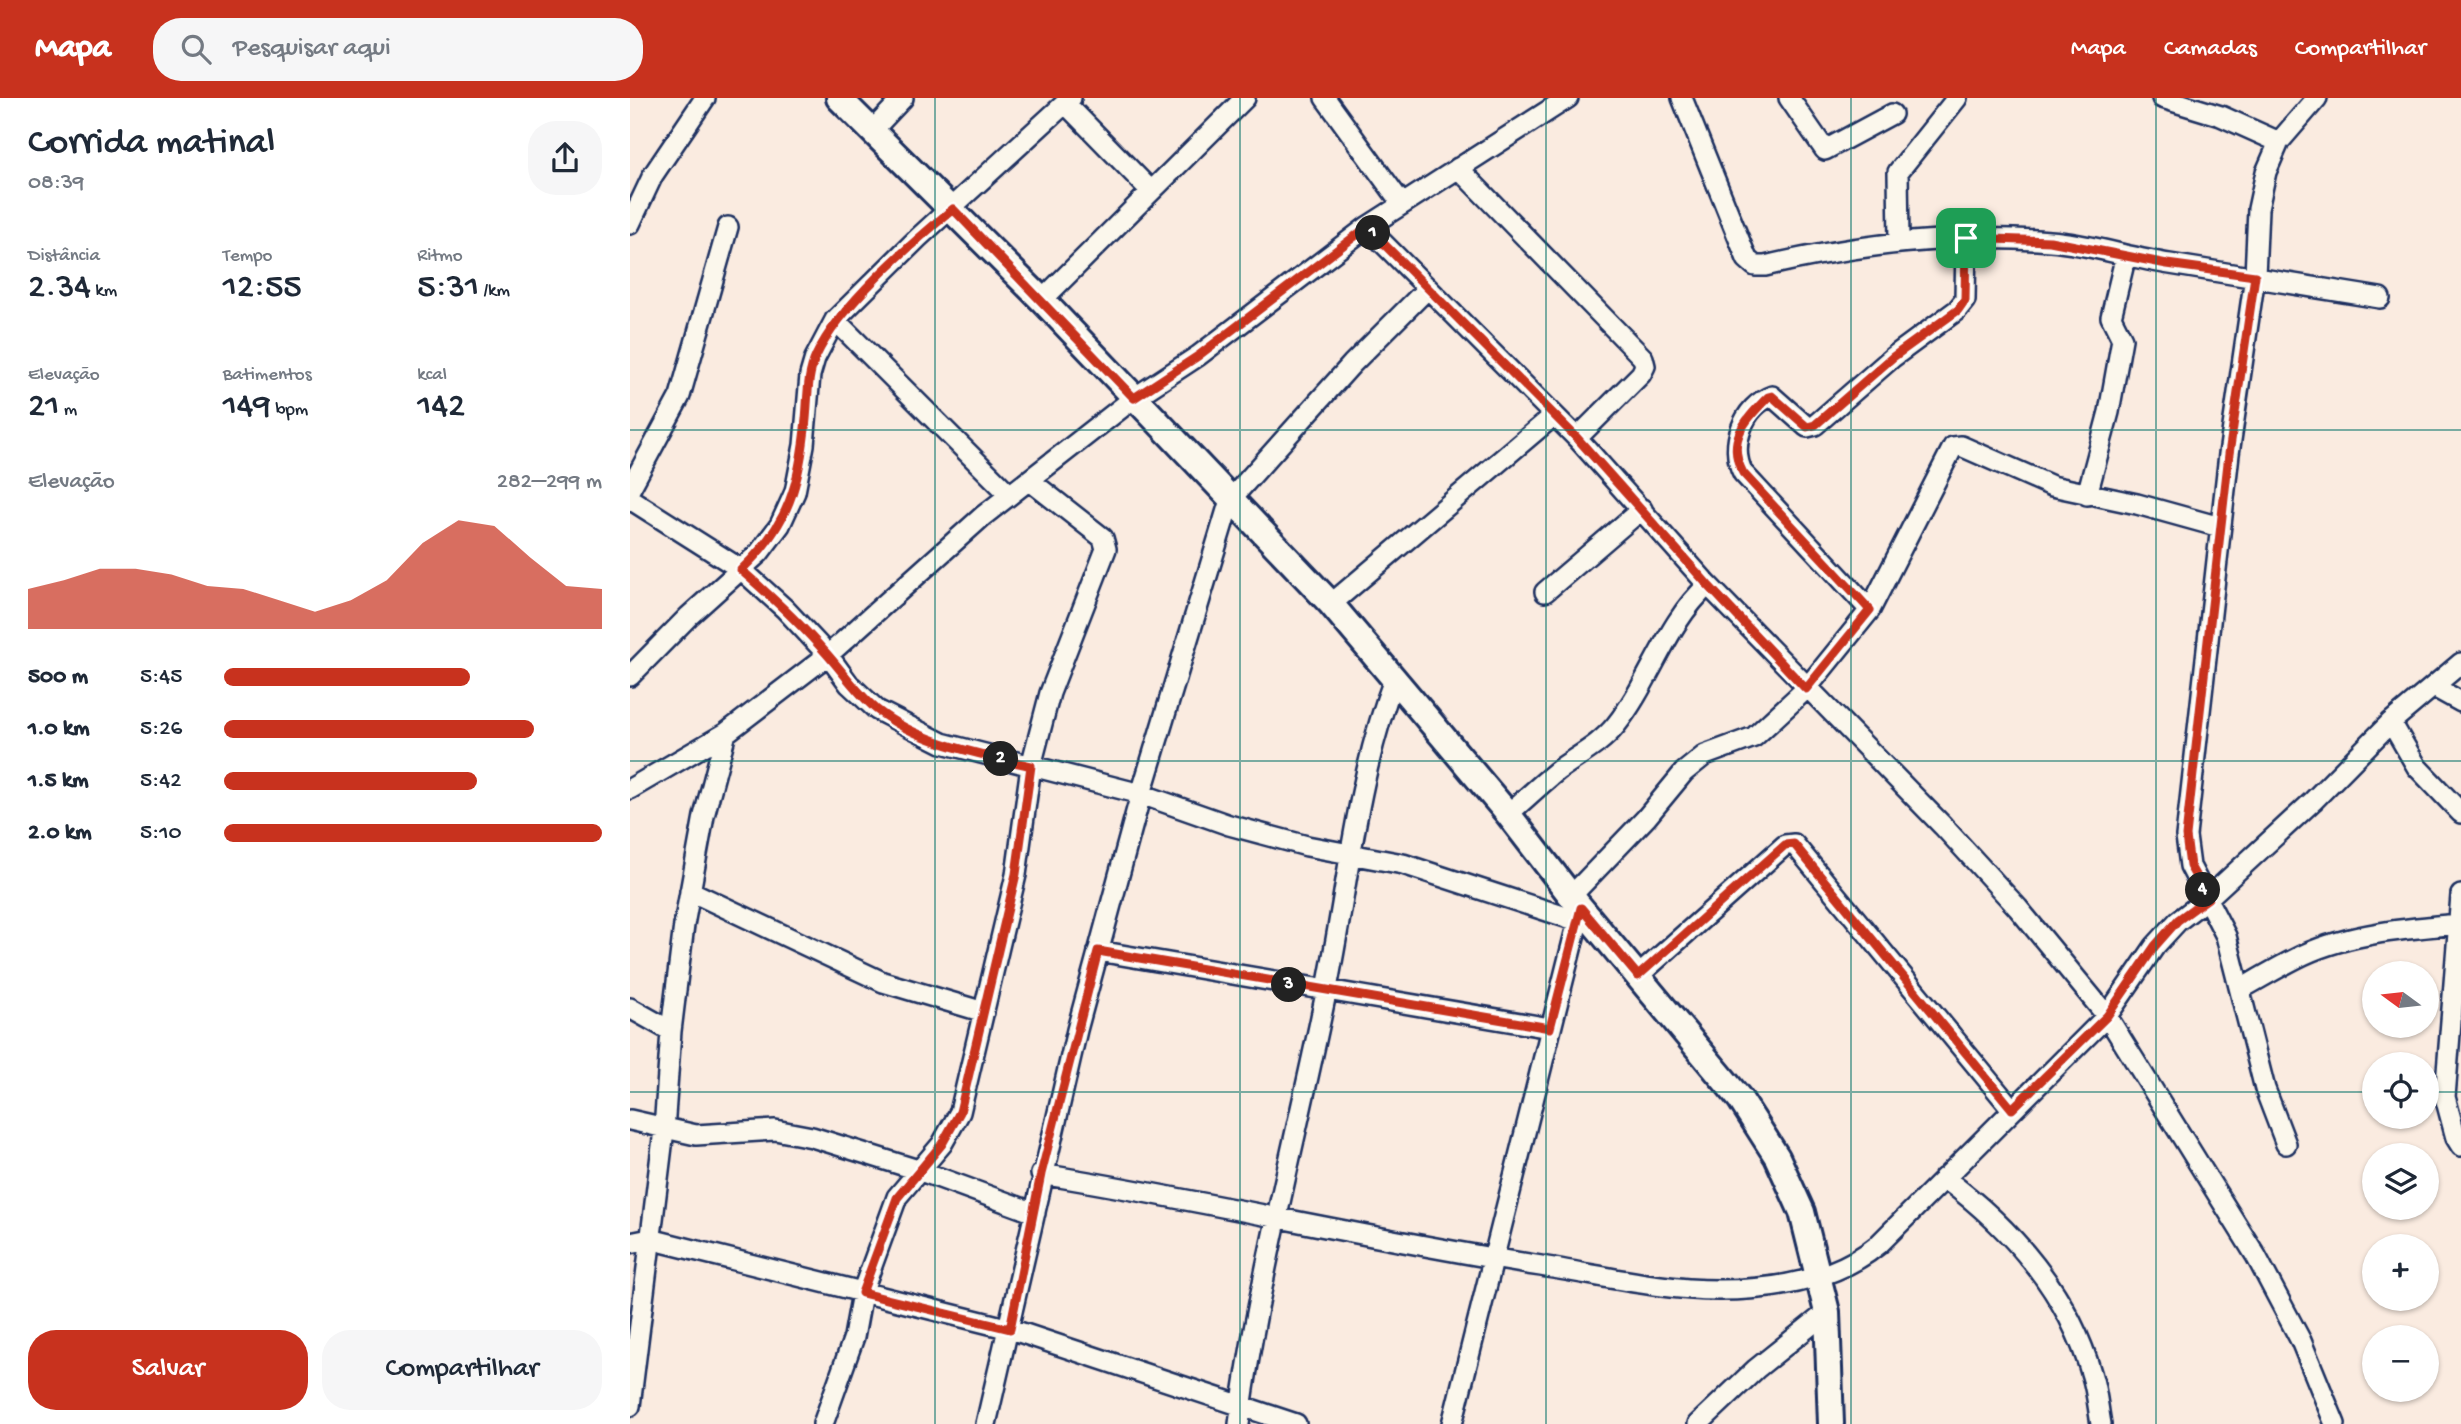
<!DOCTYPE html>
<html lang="pt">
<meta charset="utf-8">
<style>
:root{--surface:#fff;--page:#f6f6f7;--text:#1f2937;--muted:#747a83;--accent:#c8321e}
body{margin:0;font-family:"Gochi Hand",sans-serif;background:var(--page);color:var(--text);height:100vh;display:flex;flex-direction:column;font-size:26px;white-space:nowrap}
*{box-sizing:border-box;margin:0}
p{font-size:23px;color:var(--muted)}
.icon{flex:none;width:38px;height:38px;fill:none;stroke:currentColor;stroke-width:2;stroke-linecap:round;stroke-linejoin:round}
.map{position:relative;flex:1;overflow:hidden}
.panel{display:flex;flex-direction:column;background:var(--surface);width:630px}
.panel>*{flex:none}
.needle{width:46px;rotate:285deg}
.buttons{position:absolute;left:1732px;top:863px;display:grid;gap:14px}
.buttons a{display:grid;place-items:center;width:77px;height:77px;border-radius:50%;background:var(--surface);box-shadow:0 2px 5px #0004;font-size:35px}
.pin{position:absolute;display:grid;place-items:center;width:60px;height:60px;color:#fff;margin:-30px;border-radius:14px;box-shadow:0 4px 10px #0006}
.km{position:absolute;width:35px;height:35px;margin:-18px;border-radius:50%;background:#222;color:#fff;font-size:19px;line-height:35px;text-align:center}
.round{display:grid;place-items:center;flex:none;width:74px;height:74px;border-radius:28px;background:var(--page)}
.summary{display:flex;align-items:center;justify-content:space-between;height:119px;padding:0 28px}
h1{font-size:38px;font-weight:600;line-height:52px}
.stats{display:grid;grid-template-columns:repeat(3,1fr);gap:10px;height:119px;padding:7px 28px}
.stats div{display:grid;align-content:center}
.stats b{font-size:35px;font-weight:600}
.stats small{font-size:19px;font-weight:400}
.stats p{font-size:19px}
.chart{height:196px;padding:14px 28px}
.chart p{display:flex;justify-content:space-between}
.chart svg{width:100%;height:126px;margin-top:7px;fill:var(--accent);opacity:.7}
.cta{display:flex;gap:14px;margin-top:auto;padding:14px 28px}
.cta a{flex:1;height:80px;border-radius:28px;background:var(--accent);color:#fff;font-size:28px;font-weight:600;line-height:80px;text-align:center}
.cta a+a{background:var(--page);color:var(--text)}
ul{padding:0 28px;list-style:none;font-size:23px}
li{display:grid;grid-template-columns:112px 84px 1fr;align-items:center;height:52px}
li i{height:18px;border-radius:9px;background:var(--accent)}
header{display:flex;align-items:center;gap:42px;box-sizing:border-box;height:98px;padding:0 35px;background:var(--accent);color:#fff}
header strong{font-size:33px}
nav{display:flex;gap:38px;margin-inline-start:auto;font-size:24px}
.search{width:490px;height:63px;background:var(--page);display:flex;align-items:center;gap:18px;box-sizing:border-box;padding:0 24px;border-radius:28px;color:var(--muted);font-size:26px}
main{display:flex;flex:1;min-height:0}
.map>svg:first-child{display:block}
</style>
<header>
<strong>Mapa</strong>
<div class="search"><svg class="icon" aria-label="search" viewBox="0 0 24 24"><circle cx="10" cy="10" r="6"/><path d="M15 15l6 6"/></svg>Pesquisar aqui</div>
<nav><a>Mapa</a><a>Camadas</a><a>Compartilhar</a></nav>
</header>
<main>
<section class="panel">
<div class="summary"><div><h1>Corrida matinal</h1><p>08:39</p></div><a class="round"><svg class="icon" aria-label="share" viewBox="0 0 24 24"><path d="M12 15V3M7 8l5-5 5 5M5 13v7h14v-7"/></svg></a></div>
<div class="stats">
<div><p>Distância</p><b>2.34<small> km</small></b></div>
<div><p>Tempo</p><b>12:55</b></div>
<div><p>Ritmo</p><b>5:31<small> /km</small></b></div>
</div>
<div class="stats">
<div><p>Elevação</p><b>21<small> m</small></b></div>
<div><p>Batimentos</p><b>149<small> bpm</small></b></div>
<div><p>kcal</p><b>142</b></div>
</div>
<div class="chart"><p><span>Elevação</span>282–299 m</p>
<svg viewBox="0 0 160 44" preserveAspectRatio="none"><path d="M0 44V30L10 27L20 23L30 23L40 25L50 29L60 30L70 34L80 38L90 34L100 27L110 14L120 6L130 8L140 19L150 29L160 30V44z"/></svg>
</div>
<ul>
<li><b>500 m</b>5:45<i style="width:65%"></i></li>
<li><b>1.0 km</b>5:26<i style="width:82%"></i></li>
<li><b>1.5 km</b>5:42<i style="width:67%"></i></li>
<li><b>2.0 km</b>5:10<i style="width:100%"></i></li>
</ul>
<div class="cta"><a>Salvar</a><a>Compartilhar</a></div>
</section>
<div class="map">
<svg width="1831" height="1326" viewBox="0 0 1831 1326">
<rect width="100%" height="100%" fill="#faebe0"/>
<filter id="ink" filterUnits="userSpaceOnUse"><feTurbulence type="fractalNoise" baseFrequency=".0143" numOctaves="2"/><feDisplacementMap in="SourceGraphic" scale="14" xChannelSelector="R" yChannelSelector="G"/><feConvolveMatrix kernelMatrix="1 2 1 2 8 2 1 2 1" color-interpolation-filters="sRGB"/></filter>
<g filter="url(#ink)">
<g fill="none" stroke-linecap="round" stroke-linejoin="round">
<g stroke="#1b2f5e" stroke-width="24">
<path id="minor" d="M 695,0 L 772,106
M 1052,0 L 1117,161 L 1125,168 L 1135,168 C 1228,146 1323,135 1420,143 C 1461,146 1499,160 1540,166 C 1610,178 1680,188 1750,200
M 1159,0 L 1195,52 L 1262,16
M 1532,0 L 1591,18 L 1649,44
M 436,6 L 521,93
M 241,34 L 273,0
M 828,70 L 1013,260 L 1015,268 L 1011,276 L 947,340
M 0,126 L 23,77 L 75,0
M 737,129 L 947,340 L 1078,487 L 1313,728 L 1388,810 L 1477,918 L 1626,1158 L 1671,1243 L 1705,1326
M 1269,144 L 1268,74 L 1327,0
M 412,202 L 615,0
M 205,222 L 380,397
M 0,391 L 50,298 L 98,129
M 1457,397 L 1479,314 L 1492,241 L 1481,219 L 1496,157
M 0,401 L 112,472 L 155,511 L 198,557 L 219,586 L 247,612 L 312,645 L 511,696 L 599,727 L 677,748 L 773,766 L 948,823
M 915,494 L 1012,411
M 701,506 L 922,319
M 1240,512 L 1113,375 C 1099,348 1113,308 1142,298 L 1177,329 L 1185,327 L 1263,259 L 1327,212 L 1335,202 L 1336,140
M 0,578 L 59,518 L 129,455 L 150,427 L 165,394 L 174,347 L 180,277 L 185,260 L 205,222 L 288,140 L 441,0
M 1804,589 L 1831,604
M 1761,624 L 1787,669 L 1831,715
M 0,691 L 96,635 L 198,557 L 353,418 L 504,300 L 568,258 L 737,129 L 938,0
M 878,716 C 894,702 910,687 927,673 C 947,658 970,647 986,627 C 1021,583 1036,525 1078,487
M 60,793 L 253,884 L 354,914
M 1831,797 L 1815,999 L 1826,1040 L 1831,1048
M 941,798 L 1016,720 L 1054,674 L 1075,657 L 1124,639 L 1176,591 L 1240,512 L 1323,349 L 1331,348 L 1422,388 L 1507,406 L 1590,429
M 468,853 L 920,930
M 1008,878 L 1155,747 L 1164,746 L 1382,1011
M 1611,891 C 1632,879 1652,867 1673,857 C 1720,835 1780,830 1831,826
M 0,910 L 41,933
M 0,1022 L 66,1037 L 145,1032 L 182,1039 L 288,1072 L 405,1115
M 1656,1046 L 1635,991 L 1596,838 L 1560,768 L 1556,738 L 1599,356 L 1625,178 L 1628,111 L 1636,74 L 1649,44 L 1687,0
M 411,1076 C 579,1103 743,1142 911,1168 C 969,1177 1030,1192 1089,1192 C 1144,1192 1205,1182 1248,1147 L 1477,918 L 1525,848 L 1548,823 L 1578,800 L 1683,703 L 1761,624 L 1831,565
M 1314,1080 C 1382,1130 1439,1196 1462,1278 C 1467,1294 1468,1310 1471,1326
M 0,1145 L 20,1141 L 380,1231 L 666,1326
M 0,1308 L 34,1032 L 41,933 L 54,827 L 74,718 L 96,635
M 193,1326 L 224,1239 L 232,1195 L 267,1099 L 312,1046 L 330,1014 L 386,777 L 401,668 L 420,595 L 476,451 L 473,440 L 399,382
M 356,1326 L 447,932 L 511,696 L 600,402 L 722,266 L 797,191
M 609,1326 C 628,1181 667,1038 696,895 C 718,789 726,680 765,579
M 822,1326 L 951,811
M 1068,1326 L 1126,1271 L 1197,1214"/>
</g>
<g stroke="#1b2f5e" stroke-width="30">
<path id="tertiary" d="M 209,0 L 412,202 L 701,506 L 878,716 L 941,798 L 1110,1001 L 1147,1059 L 1172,1114 L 1197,1214 L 1201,1326"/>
</g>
<use href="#minor" stroke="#fbf7ec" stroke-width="19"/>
<use href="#tertiary" stroke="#fbf7ec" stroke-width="24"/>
</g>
</g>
<g fill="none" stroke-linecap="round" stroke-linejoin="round" filter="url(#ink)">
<g stroke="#fff" stroke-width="14">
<path id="route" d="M 323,111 L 504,300 L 568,258 L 737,129 L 947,340 L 1078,487 L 1176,591 L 1240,512 L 1113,375 C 1095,341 1116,322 1138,299 L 1142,298 L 1177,329 L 1185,327 L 1263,259 L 1328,212 L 1335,202 L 1336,140 L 1420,143 L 1537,166 L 1625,178 L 1599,356 L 1556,738 L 1560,768 L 1578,800 L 1548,822 L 1525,848 L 1477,918 L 1382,1011 L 1164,746 L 1155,747 L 1008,878 L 951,810 L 920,930 L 468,853 L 411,1076 L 380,1231 L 232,1195 L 267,1100 L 312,1046 L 330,1014 L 386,776 L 401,668 C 350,656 288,645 246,611 C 226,594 213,574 196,555 C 170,525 141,498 111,472 C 159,427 170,385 176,321 C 178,300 177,277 186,258 C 209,208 280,147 323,111 Z"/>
</g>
<use href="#route" stroke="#c8321e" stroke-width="9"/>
</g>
<path fill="none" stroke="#0f766e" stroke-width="2" stroke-opacity="0.55" d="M 305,0 L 305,1326M 610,0 L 610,1326M 916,0 L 916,1326M 1221,0 L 1221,1326M 1526,0 L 1526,1326M 0,332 L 1831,332M 0,663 L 1831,663M 0,994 L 1745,994M 1797,994 L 1831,994"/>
</svg>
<div class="buttons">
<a><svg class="needle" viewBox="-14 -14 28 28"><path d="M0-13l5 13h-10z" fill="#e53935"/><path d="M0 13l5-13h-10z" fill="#747a83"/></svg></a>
<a><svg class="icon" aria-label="locate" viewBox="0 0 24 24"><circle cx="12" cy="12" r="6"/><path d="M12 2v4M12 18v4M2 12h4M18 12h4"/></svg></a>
<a><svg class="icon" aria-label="layers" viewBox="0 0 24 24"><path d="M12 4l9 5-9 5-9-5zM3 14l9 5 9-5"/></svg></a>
<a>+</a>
<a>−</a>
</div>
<div class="pin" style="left:1336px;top:140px;background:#1e9e55"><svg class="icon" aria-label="arrive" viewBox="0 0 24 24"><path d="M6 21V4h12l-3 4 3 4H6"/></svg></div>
<b class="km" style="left:743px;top:135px">1</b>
<b class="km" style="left:371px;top:661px">2</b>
<b class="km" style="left:659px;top:887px">3</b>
<b class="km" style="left:1573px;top:792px">4</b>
</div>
</main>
